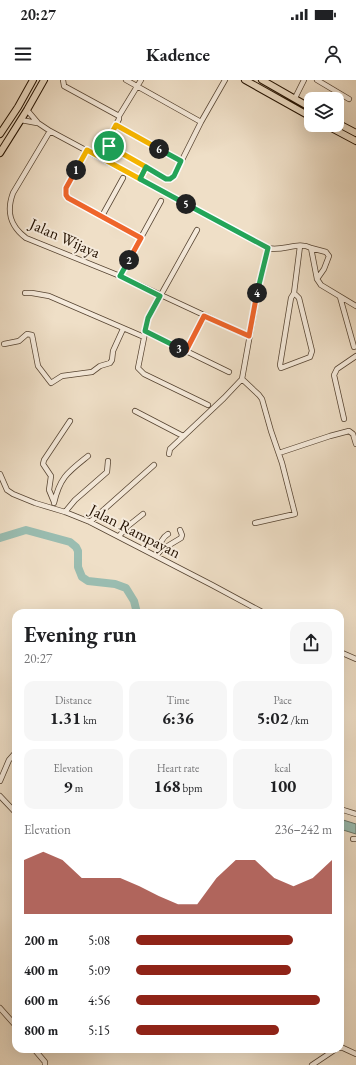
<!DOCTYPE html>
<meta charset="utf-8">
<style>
:root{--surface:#fff;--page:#f6f6f6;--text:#202124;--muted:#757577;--accent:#8f2418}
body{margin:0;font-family:"EB Garamond",serif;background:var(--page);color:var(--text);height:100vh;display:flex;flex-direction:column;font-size:15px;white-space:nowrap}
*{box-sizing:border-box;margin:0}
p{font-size:13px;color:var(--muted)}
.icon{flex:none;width:22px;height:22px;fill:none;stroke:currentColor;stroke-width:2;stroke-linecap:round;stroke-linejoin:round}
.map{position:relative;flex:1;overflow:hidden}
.drawer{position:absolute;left:12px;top:529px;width:332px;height:444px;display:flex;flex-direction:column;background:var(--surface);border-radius:12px;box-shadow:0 4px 16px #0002}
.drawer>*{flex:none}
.fabs{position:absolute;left:304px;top:12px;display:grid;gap:8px}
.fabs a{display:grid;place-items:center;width:40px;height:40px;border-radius:8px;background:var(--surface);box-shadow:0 4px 16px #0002;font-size:20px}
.pin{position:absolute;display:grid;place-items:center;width:34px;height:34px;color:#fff;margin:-17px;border:2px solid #fff;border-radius:50%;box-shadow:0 1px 4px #0007}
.km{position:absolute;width:20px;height:20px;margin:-10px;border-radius:50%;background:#222;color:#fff;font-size:11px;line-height:20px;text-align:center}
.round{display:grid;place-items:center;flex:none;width:42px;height:42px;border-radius:12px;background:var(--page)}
.head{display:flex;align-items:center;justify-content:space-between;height:68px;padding:0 12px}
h1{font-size:22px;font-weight:700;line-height:30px}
.stats{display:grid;grid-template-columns:repeat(3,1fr);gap:6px;height:68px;padding:4px 12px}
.stats div{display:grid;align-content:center;border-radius:10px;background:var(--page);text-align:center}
.stats b{font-size:17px;font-weight:700}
.stats small{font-size:11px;font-weight:400}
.stats p{font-size:11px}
.chart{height:112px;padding:8px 12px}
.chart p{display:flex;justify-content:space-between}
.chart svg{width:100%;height:72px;margin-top:4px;fill:var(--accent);opacity:.7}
ul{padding:0 12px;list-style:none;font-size:13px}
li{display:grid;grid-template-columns:64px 48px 1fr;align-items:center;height:30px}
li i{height:10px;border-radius:5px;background:var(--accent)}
.status{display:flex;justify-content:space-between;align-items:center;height:28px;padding:0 20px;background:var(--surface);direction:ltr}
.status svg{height:11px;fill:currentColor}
header{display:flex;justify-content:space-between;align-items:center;height:52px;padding:0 12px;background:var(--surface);font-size:18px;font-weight:700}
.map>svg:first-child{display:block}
</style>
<div class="status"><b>20:27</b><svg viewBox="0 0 49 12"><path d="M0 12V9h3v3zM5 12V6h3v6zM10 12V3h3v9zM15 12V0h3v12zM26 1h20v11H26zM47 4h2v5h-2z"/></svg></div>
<header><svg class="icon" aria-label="menu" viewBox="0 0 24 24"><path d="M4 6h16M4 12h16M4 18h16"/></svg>Kadence<svg class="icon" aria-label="person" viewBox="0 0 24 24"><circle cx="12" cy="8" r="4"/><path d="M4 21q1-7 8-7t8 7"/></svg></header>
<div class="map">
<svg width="356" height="985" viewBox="0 0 356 985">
<rect width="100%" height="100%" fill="#efdfc7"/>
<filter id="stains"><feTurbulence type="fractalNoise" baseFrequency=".005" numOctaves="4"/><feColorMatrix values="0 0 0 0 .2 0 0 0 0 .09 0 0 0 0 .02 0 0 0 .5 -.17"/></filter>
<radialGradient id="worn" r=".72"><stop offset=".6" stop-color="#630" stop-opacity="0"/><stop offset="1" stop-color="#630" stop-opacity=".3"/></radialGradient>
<path fill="#9abdb1" stroke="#6a786b" d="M 340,739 L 356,744 L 356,754 L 340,749 Z"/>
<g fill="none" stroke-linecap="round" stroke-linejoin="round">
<path stroke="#9abdb1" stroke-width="8" d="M 0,458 L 26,450 L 70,462 L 76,467 L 78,471 L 78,487 L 82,497 L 88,501 L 115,504 L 126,508 L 134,521 L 137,533"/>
<g stroke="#564432" stroke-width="6">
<path id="minor" d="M 63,0 L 64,6 L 119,36 L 119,39 L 107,62 L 109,66 L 166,99 L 170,99 L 174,96 L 201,42 L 225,0
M 126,0 L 201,42
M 317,0 L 349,19
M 295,18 L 304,0
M 27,30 L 38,43 L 50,51 L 268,168 C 282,172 298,161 311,168 L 317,199 L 321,205 L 356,226
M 119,36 L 141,0
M 21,40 L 37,43
M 116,45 L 181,81
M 50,51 L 13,113 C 6,132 10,146 26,158 L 120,196 L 249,256
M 87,70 L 66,108 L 66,115 L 68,118 L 141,158
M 140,99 L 146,87
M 102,136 L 123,98
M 197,150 L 148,238 L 138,288 L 144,294 L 208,325
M 311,168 L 326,172 L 329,176 L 324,189 L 317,199
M 120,196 L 161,121
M 25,213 L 32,213 L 49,216 L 144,257
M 294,213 L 299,218 L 312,271 L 310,277 L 281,288 L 280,285 L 291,218 L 294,213 L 300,166
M 340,217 L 354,267
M 145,251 L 229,292
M 4,264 L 19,261 L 27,254 L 32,255 L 38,286 L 51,303 L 62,296 L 92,292 L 100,286 L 110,283 L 112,280 L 113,271 L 123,249
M 186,271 L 204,236
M 242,299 L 259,315 L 262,319 L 271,351 L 282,383 L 295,434 L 255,443
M 135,331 L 183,356
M 344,339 L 334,295 L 337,289 L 356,276
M 279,373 L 330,356 L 349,351 L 353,354 L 356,364
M 169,374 L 170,369 L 224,318 L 242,299 L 258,210 L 268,168
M 0,394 L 7,410 L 13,414 L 35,423 L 65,432 L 90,442 L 212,505 L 264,533
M 54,422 L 49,410 L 51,396 L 43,384 L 44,380 L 70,341
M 54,423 C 60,397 68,392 88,376
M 65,432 L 75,420 L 107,392 L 108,381
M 90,442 L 154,385
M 119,456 L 128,446 L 143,434
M 161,470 C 159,463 163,457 168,454
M 156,476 L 161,470 L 181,458 L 182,455 L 180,450
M 340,572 L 356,579
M 0,701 L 9,680 L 16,672
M 0,716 L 16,733
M 340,729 L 356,734
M 353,759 L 356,759
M 0,928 L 16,946
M 340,968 L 343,968 L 356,974
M 34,969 L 45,982 L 45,985
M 312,985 L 336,969"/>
</g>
<g stroke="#231101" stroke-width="8">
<path id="major" d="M 245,0 L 311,37
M 262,0 L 311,28
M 337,43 L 356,53
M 326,45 L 356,61
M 0,54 L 18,27 L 33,0
M 0,73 L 27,30 L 44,0"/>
</g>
<use href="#minor" stroke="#f5eadb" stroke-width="4.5"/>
<use href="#major" stroke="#efdfc7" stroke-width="6"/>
</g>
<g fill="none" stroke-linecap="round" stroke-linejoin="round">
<g stroke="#fff" stroke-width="8">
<path id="split-1" d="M 76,90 L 87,70 L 140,99 L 146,87 L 109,66"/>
</g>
<g stroke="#fff" stroke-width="8">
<path id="split-2" d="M 76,90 L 66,108 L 66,115 L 68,118 L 141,158 L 129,180"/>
</g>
<g stroke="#fff" stroke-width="8">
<path id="split-3" d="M 129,180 L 120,196 L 160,216 L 148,238 L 145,251 L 179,268"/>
</g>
<g stroke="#fff" stroke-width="8">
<path id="split-4" d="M 179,268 L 186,271 L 204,236 L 249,256 L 257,213"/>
</g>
<g stroke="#fff" stroke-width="8">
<path id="split-5" d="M 186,124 L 268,168 L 257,213"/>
</g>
<g stroke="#fff" stroke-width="8">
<path id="split-6" d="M 159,69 L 181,81 L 174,96 L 170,99 L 166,99 L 146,87 L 140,99 L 186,124"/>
</g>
<g stroke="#fff" stroke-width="8">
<path id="split-7" d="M 109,66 L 107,62 L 116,45 L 159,69"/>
</g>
<use href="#split-1" stroke="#f5b400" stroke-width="5"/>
<use href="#split-2" stroke="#f0652b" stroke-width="5"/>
<use href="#split-3" stroke="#22a559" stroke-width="5"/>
<use href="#split-4" stroke="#f0652b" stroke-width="5"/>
<use href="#split-5" stroke="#22a559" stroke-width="5"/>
<use href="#split-6" stroke="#22a559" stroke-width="5"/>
<use href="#split-7" stroke="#f5b400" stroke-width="5"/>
</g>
<g text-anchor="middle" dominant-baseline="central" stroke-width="4" stroke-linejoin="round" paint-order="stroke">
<g font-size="16" fill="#231101" stroke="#f5eadb">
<text transform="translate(65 158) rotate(24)">Jalan Wijaya</text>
<text transform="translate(135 451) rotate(27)">Jalan Rampayan</text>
</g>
</g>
<rect width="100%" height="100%" filter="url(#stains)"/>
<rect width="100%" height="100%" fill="url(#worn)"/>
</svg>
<div class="fabs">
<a><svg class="icon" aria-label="layers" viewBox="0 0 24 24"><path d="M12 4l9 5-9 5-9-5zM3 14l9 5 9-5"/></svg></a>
</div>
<div class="pin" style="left:109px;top:66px;background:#1e9e55"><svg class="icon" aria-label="arrive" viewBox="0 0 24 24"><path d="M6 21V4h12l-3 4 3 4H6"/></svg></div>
<b class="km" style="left:76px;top:90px">1</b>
<b class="km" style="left:129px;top:180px">2</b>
<b class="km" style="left:179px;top:268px">3</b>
<b class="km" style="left:257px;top:213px">4</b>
<b class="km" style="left:186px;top:124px">5</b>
<b class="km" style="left:159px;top:69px">6</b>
<section class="drawer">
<div class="head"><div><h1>Evening run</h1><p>20:27</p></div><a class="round"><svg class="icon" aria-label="share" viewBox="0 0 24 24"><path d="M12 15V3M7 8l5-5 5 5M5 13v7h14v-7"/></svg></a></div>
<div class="stats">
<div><p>Distance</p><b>1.31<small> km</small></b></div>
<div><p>Time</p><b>6:36</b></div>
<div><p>Pace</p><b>5:02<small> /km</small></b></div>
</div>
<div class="stats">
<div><p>Elevation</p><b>9<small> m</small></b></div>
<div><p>Heart rate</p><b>168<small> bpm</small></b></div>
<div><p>kcal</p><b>100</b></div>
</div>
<div class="chart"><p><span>Elevation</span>236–242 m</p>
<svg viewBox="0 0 160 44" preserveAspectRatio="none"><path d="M0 44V11L10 6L20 11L30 22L40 22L50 22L60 27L70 33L80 38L90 38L100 22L110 11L120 11L130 22L140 27L150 22L160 11V44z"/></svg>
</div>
<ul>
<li><b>200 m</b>5:08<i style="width:80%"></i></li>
<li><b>400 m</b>5:09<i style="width:79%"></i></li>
<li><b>600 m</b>4:56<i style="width:94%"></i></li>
<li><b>800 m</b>5:15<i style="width:73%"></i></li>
</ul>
</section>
</div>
